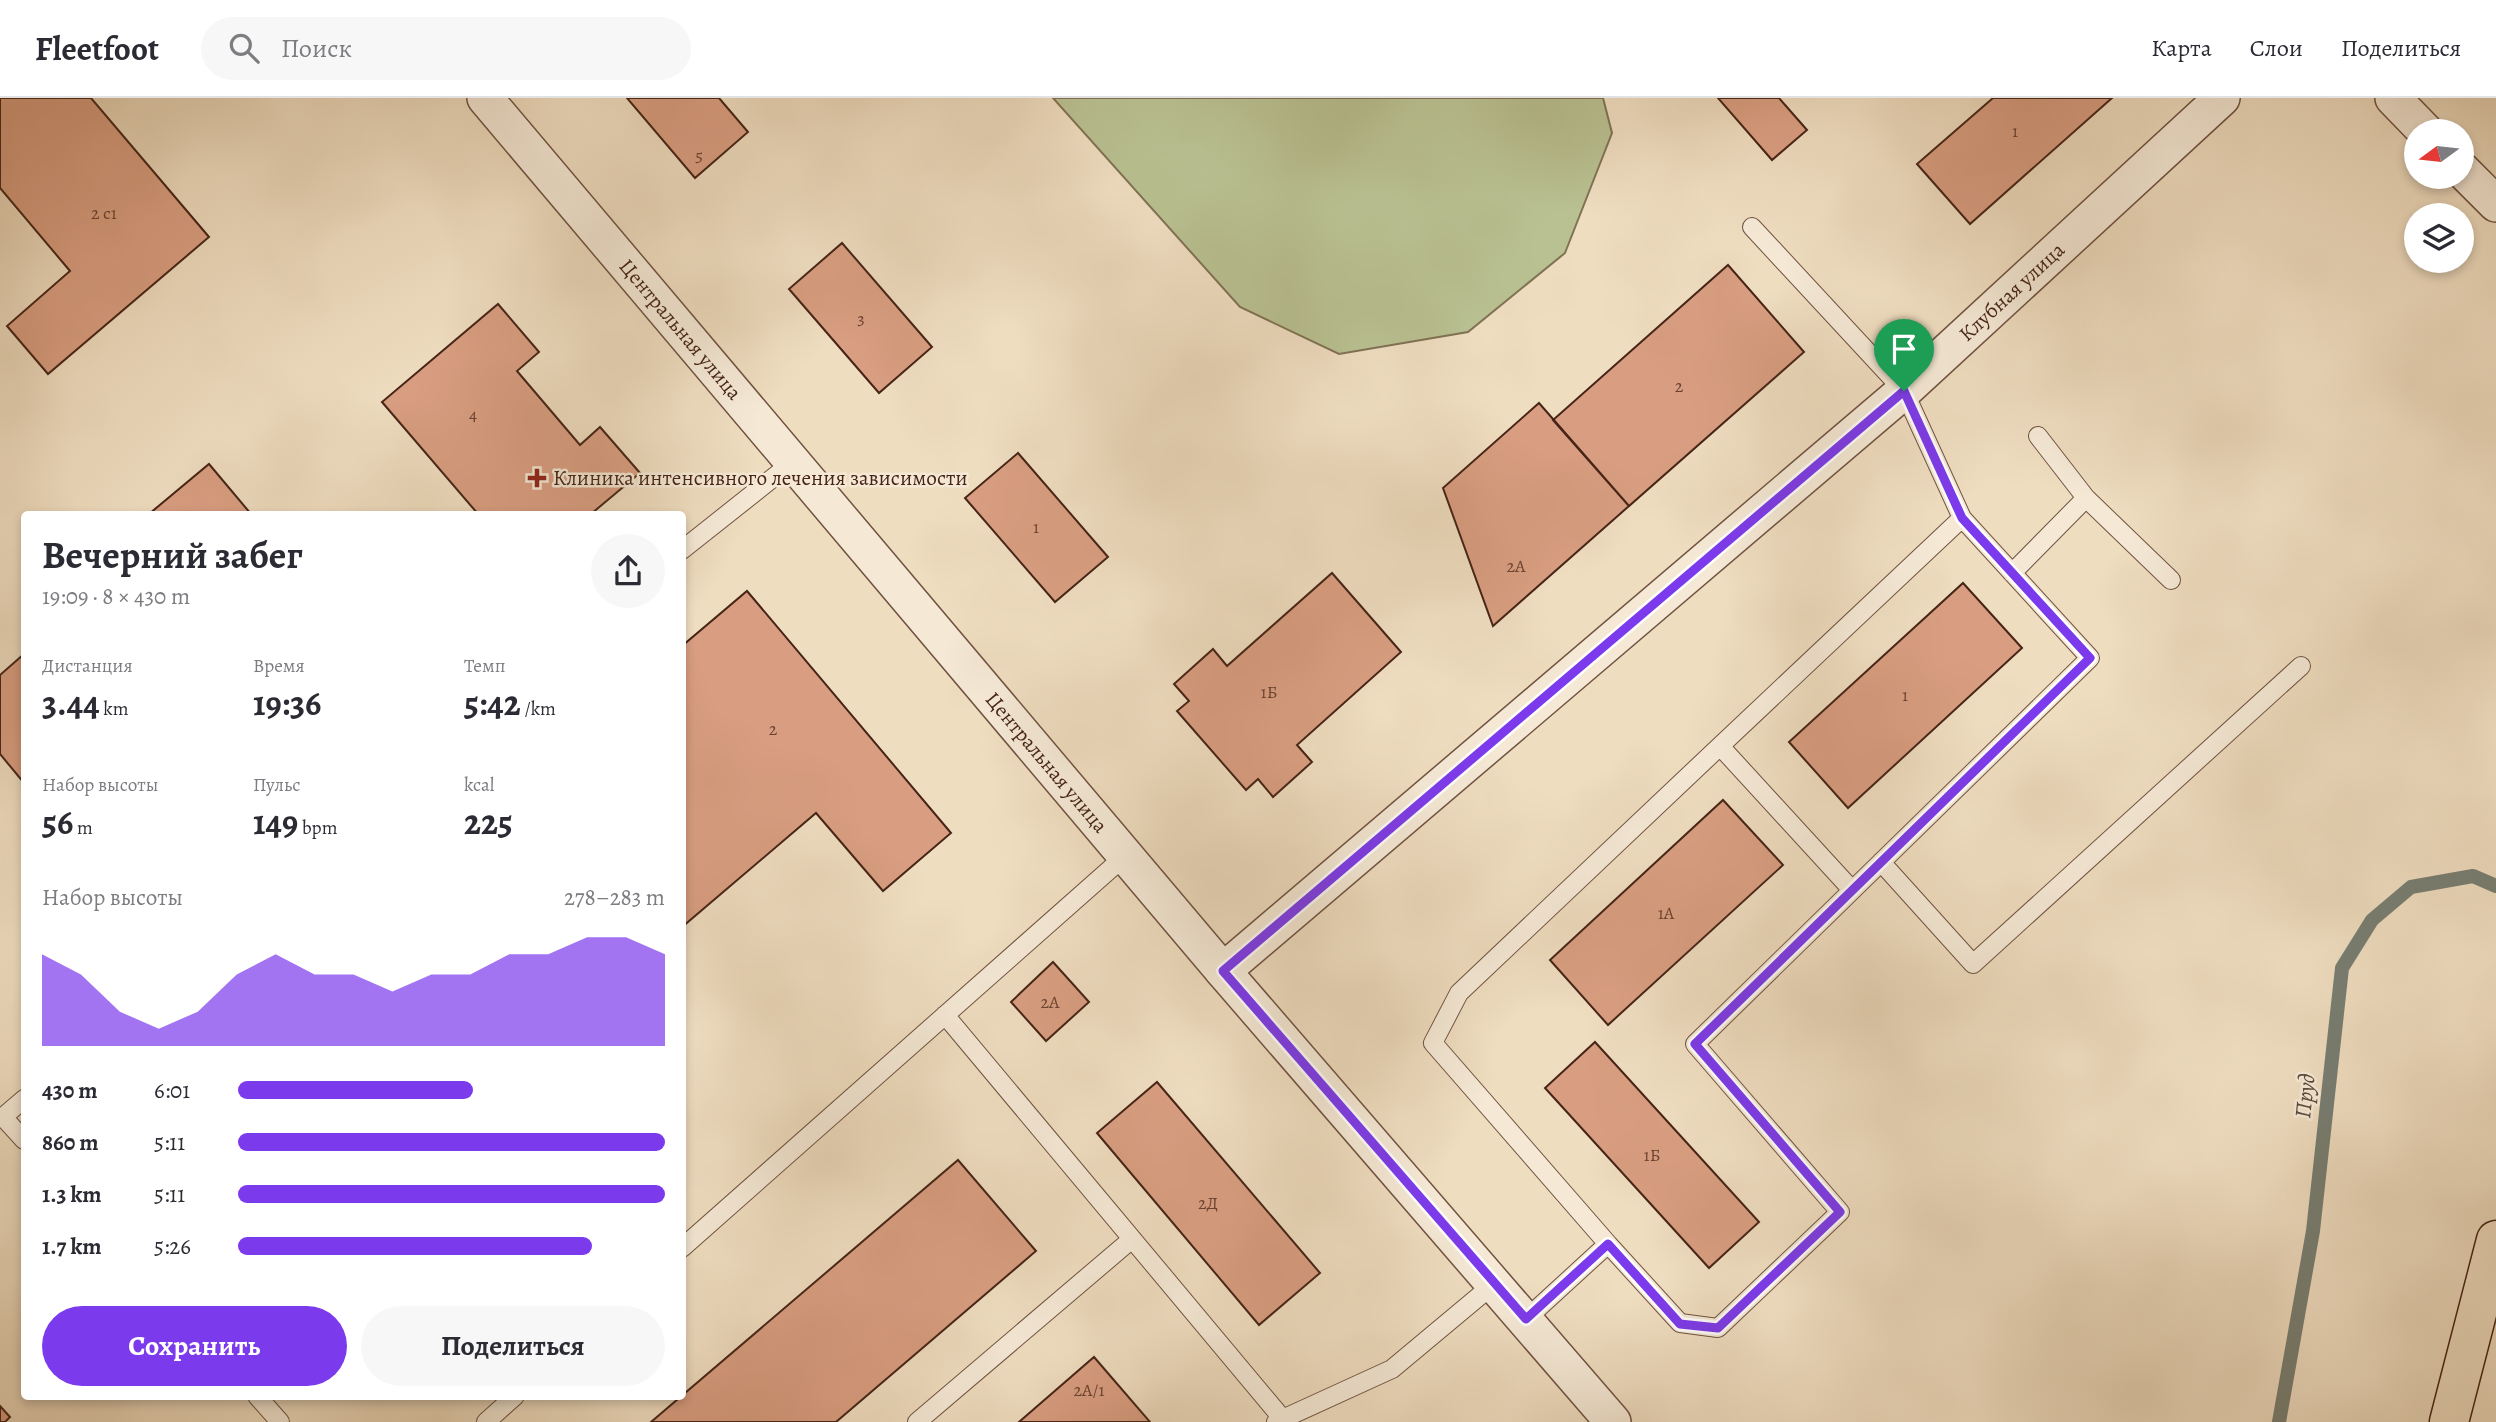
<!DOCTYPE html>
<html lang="ru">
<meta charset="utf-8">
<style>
:root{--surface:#fff;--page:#f7f7f7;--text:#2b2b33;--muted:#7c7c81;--line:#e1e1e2;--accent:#7c3aed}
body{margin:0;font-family:Alegreya,serif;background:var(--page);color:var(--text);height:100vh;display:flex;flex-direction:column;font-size:26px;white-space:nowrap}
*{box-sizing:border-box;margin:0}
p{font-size:23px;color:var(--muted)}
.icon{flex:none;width:38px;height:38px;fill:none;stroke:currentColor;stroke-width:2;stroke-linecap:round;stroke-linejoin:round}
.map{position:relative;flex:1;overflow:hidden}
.details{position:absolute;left:21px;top:413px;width:665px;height:889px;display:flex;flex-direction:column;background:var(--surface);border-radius:7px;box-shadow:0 4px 10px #0003}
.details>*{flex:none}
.needle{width:46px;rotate:255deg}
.controls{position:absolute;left:2404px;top:21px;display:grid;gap:14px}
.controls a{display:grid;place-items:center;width:70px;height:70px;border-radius:50%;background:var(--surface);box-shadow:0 4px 10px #0003;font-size:35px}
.pin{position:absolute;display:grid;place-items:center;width:60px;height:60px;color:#fff;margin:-72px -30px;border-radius:50% 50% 50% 0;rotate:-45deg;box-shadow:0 0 7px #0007}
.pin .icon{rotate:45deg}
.round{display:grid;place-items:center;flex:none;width:74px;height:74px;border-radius:37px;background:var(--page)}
.summary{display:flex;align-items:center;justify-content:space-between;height:119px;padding:0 21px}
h1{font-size:38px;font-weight:600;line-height:52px}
.figures{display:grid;grid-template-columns:repeat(3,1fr);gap:10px;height:119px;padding:7px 21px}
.figures div{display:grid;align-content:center}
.figures b{font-size:35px;font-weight:600}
.figures small{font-size:19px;font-weight:400}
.figures p{font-size:19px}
.chart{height:196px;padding:14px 21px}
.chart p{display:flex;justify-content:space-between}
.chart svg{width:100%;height:126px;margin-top:7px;fill:var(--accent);opacity:.7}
.cta{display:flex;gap:14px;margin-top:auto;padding:14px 21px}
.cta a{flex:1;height:80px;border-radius:42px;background:var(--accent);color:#fff;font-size:28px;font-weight:600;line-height:80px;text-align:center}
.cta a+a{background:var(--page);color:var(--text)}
ul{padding:0 21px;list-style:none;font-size:23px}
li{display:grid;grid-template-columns:112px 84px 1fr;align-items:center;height:52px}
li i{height:18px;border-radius:9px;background:var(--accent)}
header{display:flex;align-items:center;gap:42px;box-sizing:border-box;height:98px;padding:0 35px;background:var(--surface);border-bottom:2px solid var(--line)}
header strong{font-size:33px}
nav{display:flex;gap:38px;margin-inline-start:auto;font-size:24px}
.search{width:490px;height:63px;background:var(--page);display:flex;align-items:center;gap:18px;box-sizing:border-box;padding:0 24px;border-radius:38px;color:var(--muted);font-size:26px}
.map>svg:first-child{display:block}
</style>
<header>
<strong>Fleetfoot</strong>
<div class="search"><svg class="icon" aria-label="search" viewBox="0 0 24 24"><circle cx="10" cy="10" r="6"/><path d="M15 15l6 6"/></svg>Поиск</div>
<nav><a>Карта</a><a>Слои</a><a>Поделиться</a></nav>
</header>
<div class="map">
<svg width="2496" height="1324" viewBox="0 0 2496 1324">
<rect width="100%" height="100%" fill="#efddc0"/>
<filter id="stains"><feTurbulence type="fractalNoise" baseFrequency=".00286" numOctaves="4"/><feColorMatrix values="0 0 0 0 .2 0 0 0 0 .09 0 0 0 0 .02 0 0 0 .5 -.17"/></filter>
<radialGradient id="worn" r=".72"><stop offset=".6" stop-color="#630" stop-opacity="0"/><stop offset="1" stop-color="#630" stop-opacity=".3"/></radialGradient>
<path fill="#b9c192" stroke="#807254" stroke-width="2" d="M 1053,0 L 1603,0 L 1612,35 L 1565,155 L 1468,234 L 1339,256 L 1240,209 Z"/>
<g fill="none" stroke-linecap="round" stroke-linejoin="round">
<path stroke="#787f73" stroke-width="14" d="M 2279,1324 L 2313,1133 L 2342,870 L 2372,822 L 2411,789 L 2473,778 L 2496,788"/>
</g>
<path fill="#d99e81" stroke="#462417" stroke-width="2" d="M 0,0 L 91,0 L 209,139 L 48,276 L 7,228 L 70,173 L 0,90 Z
M 627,0 L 719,0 L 748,34 L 695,80 Z
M 1718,0 L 1779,0 L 1807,32 L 1772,62 Z
M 1993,0 L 2112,0 L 1970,126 L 1917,66 Z
M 842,145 L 932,249 L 879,295 L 789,191 Z
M 1728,167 L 1804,254 L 1629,408 L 1553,322 Z
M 498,206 L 539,254 L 517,273 L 580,347 L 600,329 L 640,375 L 591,416 L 478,416 L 382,304 Z
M 1539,305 L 1629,408 L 1493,528 L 1443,390 Z
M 1018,355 L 1108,459 L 1055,504 L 965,400 Z
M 209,366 L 251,416 L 149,416 Z
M 1332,475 L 1401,554 L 1297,647 L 1312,664 L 1273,699 L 1258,681 L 1246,692 L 1177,613 L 1189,603 L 1174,586 L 1213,551 L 1227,568 Z
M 1963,485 L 2022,550 L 1848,710 L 1789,644 Z
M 747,493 L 951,735 L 883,793 L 816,715 L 682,829 L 682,548 Z
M 24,556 L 24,685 L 0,656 L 0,577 Z
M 1723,702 L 1783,767 L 1608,927 L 1550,862 Z
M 1053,864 L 1089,904 L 1046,943 L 1011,904 Z
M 1595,944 L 1759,1124 L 1709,1170 L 1545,990 Z
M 1157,984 L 1320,1175 L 1259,1227 L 1097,1035 Z
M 958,1062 L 1036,1153 L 836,1324 L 651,1324 Z
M 1094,1259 L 1150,1324 L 1019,1324 Z
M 0,1308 L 10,1319 L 5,1324 L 0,1324 Z"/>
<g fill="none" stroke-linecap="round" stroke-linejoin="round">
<g stroke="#705241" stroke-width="20">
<path id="lane" d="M 2086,400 L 2171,482
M 682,452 L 793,364
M 2012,475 L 2086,400 L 2038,338
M 1720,648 L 1962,420
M 1881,764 L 1973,866 L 2301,568
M 945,917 L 1281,1319
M 24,1001 L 3,1019 L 24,1042
M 1608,1146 L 1433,945 L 1459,895 L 1720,648 L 1852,792
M 682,1150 L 1125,758
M 1526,1221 L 1608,1146 L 1680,1225 L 1718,1230 L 1840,1114 L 1695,946 L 2090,560 L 1962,420 L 1904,293 L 1752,129
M 257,1298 L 280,1324
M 486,1324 L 515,1298
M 917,1324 L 1132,1141
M 1276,1324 L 1392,1271 L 1495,1185"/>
</g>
<g stroke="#705241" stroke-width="38">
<g id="street">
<path id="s1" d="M 485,0 L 1223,873 L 1613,1324"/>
<path d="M 2393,0 L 2425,33"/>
<path d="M 2462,72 L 2496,106"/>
<path id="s2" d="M 1223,873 L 1904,293 L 2222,0"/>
</g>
</g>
<g stroke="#462417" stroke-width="41">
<path id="highway" d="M 2449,1324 L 2496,1142"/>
</g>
<use href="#lane" stroke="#f5e9d6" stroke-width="18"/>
<use href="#street" stroke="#f5e9d6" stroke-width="35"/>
<use href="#highway" stroke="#efddc0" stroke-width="38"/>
</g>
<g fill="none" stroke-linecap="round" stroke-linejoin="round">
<g stroke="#fff" stroke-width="14">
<path id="route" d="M 1904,293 L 1962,420 L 2090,560 L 1695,946 L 1840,1114 L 1718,1230 L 1680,1226 L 1608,1146 L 1526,1221 L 1223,873 Z"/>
</g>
<use href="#route" stroke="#7c3aed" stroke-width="9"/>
</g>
<path fill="#8f2418" stroke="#f5e9d6" stroke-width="2.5" d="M533.5 369.5h7v7h7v7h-7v7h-7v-7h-7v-7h7z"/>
<g text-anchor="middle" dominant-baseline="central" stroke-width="5" stroke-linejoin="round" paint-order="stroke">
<g font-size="18" fill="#6b4232">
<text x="2015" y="33">1</text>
<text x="699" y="57">5</text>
<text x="104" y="115">2 с1</text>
<text x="861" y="220">3</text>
<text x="1679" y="288">2</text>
<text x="473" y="316">4</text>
<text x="1036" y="429">1</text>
<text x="1516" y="468">2А</text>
<text x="1269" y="594">1Б</text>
<text x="1905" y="597">1</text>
<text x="773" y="631">2</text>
<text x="1666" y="815">1А</text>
<text x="1050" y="904">2А</text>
<text x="1652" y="1057">1Б</text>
<text x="1208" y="1105">2Д</text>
<text x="1089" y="1292">2А/1</text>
</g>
<g font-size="21" fill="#462417" stroke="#f5e9d6">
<text stroke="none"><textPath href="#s2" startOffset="1041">Клубная улица</textPath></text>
<text stroke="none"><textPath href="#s1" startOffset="303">Центральная улица</textPath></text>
<text stroke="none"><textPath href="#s1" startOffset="870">Центральная улица</textPath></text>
</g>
<g font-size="21" fill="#462417" stroke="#f5e9d6" text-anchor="start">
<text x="553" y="380">Клиника интенсивного лечения зависимости</text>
</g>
<g font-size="23" font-style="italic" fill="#5b4a3d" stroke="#f5e9d6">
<text transform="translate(2305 998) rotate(-84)">Пруд</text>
</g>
</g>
<rect width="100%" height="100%" filter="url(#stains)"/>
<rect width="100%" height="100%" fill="url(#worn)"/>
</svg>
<div class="controls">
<a><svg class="needle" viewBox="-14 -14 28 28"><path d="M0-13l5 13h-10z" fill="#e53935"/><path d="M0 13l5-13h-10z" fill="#7c7c81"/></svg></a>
<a><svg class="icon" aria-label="layers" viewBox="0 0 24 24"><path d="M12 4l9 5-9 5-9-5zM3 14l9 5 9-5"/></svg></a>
</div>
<div class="pin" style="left:1904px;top:293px;background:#1e9e55"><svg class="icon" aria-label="arrive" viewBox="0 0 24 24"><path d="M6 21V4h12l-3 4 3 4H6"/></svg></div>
<section class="details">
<div class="summary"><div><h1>Вечерний забег</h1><p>19:09 · 8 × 430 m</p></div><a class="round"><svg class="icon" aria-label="share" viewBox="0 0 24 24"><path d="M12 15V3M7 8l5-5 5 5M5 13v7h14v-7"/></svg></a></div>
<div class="figures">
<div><p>Дистанция</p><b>3.44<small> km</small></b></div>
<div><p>Время</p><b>19:36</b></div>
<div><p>Темп</p><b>5:42<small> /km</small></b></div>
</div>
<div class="figures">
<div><p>Набор высоты</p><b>56<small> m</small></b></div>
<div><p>Пульс</p><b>149<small> bpm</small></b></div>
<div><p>kcal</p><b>225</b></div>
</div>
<div class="chart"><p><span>Набор высоты</span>278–283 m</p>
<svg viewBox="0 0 160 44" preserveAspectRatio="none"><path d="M0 44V12L10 19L20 32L30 38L40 32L50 19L60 12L70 19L80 19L90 25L100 19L110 19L120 12L130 12L140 6L150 6L160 12V44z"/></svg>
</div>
<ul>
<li><b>430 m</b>6:01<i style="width:55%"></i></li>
<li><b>860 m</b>5:11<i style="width:100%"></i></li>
<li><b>1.3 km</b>5:11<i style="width:100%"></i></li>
<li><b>1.7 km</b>5:26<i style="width:83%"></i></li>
</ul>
<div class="cta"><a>Сохранить</a><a>Поделиться</a></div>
</section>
</div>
